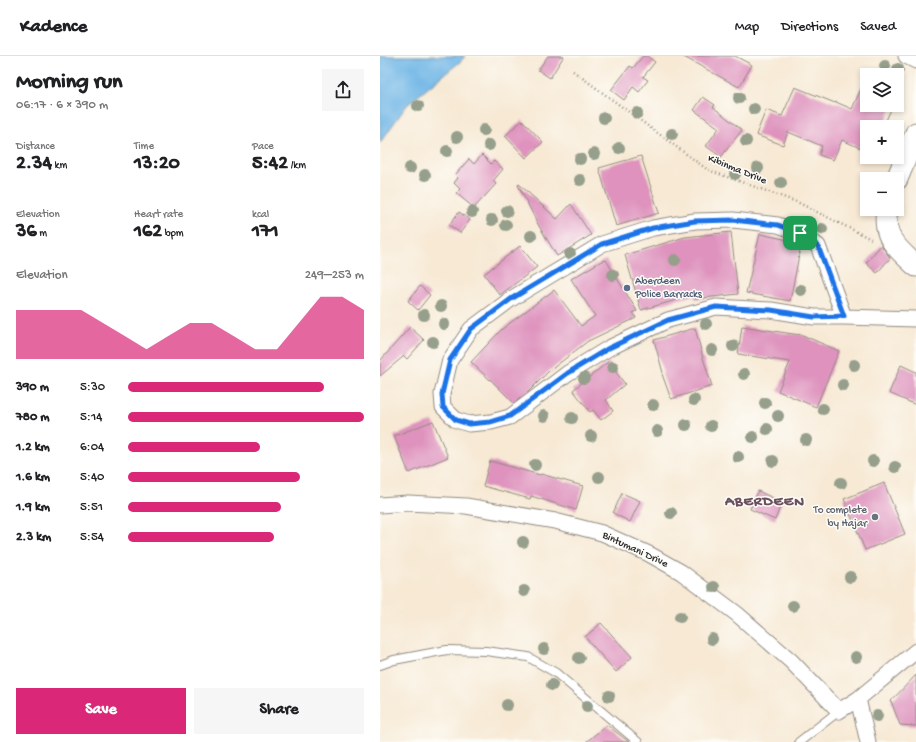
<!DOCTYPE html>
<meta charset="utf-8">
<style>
:root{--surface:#fff;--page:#f6f6f6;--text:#202124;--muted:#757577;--line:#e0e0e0;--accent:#db2777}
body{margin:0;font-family:"Gochi Hand",sans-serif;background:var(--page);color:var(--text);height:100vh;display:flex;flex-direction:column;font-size:15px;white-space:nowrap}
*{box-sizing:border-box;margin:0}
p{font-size:13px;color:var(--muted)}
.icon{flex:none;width:22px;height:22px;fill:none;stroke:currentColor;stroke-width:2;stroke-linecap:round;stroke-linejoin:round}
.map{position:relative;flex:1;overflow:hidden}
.drawer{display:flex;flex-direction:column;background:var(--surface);width:380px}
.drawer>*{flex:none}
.buttons{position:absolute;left:480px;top:12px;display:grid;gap:8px}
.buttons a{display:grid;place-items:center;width:44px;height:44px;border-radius:0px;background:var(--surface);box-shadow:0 2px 6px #0003;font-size:20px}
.pin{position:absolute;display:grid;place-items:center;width:34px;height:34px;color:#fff;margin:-17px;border-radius:8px;box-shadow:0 2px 6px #0006}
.round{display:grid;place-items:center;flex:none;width:42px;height:42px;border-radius:0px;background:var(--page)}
.head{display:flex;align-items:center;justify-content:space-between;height:68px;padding:0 16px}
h1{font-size:22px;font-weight:800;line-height:30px}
.figures{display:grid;grid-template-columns:repeat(3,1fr);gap:6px;height:68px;padding:4px 16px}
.figures div{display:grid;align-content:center}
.figures b{font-size:20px;font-weight:800}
.figures small{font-size:11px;font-weight:400}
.figures p{font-size:11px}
.chart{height:112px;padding:8px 16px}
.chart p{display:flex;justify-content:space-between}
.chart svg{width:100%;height:72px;margin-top:4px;fill:var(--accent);opacity:.7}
.cta{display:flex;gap:8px;margin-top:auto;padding:8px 16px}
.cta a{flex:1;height:46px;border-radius:0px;background:var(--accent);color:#fff;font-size:16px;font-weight:800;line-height:46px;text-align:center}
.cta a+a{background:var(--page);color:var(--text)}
ul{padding:0 16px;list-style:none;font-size:13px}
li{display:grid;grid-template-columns:64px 48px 1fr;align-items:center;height:30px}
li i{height:10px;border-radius:5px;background:var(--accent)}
header{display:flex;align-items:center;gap:24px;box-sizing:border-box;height:56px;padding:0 20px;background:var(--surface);border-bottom:1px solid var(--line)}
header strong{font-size:19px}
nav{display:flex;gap:22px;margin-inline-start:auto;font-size:14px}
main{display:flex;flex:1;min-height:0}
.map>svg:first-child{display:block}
</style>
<header>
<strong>Kadence</strong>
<nav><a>Map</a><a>Directions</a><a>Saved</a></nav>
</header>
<main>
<section class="drawer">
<div class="head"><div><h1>Morning run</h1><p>06:17 · 6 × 390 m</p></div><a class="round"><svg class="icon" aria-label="share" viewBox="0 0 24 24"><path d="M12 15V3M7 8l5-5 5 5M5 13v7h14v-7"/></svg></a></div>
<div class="figures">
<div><p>Distance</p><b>2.34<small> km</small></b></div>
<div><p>Time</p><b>13:20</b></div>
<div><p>Pace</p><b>5:42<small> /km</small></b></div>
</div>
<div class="figures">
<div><p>Elevation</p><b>36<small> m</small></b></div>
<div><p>Heart rate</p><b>162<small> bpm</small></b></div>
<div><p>kcal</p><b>171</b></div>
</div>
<div class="chart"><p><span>Elevation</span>249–253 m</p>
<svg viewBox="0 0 160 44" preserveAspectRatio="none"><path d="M0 44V14L10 14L20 14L30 14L40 22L50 30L60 38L70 30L80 22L90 22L100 30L110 38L120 38L130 22L140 6L150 6L160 14V44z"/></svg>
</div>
<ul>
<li><b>390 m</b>5:30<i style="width:83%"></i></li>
<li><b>780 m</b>5:14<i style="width:100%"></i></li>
<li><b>1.2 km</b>6:04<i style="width:56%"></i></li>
<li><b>1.6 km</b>5:40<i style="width:73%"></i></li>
<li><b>1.9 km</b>5:51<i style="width:65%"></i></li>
<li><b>2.3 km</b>5:54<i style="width:62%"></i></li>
</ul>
<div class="cta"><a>Save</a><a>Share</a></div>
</section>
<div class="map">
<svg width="536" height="686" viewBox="0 0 536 686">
<rect width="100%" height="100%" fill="#fdfcf7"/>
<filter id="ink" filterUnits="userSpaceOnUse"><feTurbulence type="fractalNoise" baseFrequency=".025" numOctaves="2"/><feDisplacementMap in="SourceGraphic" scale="8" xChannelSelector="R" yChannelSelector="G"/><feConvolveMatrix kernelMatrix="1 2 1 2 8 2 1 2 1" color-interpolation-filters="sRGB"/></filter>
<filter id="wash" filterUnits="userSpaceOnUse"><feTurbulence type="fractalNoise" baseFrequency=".012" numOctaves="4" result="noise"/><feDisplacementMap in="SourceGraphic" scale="16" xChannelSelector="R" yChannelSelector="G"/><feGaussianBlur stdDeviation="0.9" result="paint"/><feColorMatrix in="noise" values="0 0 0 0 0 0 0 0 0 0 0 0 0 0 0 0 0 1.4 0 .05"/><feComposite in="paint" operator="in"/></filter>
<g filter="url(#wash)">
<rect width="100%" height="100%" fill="#f7e9d4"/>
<path fill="#6fb6e6" stroke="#4d7088" d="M 0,0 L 85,0 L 81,5 L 27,49 L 0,87 Z"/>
<g id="blocks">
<path fill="#de92bd" d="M 168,0 L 184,0 L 170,22 L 158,14 Z
M 263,0 L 267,0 L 275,6 L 263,21 L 268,24 L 259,36 L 253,31 L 244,44 L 231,34 L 250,10 L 253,12 Z
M 302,0 L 355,0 L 372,9 L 359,31 Z
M 487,19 L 487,49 L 513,49 L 503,71 L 487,71 L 487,95 L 462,84 L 453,104 L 439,99 L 442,90 L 408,76 L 403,89 L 376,79 L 386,54 L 402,60 L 415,31 L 455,47 L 456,46 L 472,53 Z
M 323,41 L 335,49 L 333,51 L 362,74 L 341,101 L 326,90 L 339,72 L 314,54 Z
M 142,64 L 163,86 L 146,102 L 125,80 Z
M 102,99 L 111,108 L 114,105 L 123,113 L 113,125 L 116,128 L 94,152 L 76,137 L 80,133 L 74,127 L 78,122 L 75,119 L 89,103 L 94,108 Z
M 261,100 L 279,157 L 236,170 L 219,112 Z
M 139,128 L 177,163 L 191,148 L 211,179 L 177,200 L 159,170 L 138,129 Z
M 79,156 L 90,164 L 80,177 L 69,169 Z
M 351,176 L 358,238 L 315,243 L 314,239 L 261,254 L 245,199 L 305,181 Z
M 380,178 L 418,186 L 421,189 L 410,245 L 366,237 Z
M 501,189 L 510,202 L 497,217 L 486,207 Z
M 140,190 L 157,211 L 120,239 L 104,218 Z
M 226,204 L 257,255 L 253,256 L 256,262 L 208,285 L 168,316 L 148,336 L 134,347 L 111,324 L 110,324 L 91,306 L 122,273 L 174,234 L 201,270 L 215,260 L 191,223 L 220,206 Z
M 40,230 L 50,239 L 38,254 L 28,245 Z
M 362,270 L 419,279 L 420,278 L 459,295 L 436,351 L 398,335 L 410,306 L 358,298 Z
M 30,271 L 44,284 L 27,303 L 24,300 L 0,320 L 0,305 Z
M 315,272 L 322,298 L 322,299 L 332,330 L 291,343 L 282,318 L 283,317 L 274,284 Z
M 228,306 L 245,328 L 226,344 L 233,355 L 221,364 L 213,354 L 210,356 L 193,334 Z
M 521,309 L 536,316 L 536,349 L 509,337 Z
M 53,365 L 68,401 L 29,417 L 14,380 Z
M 110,405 L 160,419 L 161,418 L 203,430 L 196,454 L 151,440 L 150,443 L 103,430 Z
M 504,427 L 525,478 L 485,494 L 464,443 Z
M 378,435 L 402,446 L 395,464 L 370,453 Z
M 242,437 L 260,445 L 250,466 L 233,457 Z
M 221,567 L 252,601 L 236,616 L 205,581 Z
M 536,619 L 536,670 L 520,669 L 511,645 Z
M 227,669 L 249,686 L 206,686 Z"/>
</g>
</g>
<g filter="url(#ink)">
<use href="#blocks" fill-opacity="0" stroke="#918a80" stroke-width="1"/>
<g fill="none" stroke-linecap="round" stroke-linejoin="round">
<g stroke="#918a80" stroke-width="10">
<path id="lane" d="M 0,609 L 14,604 L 67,594 L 106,595 L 148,601 L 176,617 L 258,686
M 419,686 L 459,655"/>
</g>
<g stroke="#918a80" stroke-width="17">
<path id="street" d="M 526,0 L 536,5
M 464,261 L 438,190 L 420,177 L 398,169 L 353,164 L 315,165 L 273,172 L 222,188 L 131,243 L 91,273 L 70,304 L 62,338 L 63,351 L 76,364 L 89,368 L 111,366 L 130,361 L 188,317 L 229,292 L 288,264 L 336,251 L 391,254 L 434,261 L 464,261 L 536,263
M 0,449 L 28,447 L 86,450 L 175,465 L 222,477 L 269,498 L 301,516 L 357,558 L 411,605 L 459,655 L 478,643 L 536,595
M 478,643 L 488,686"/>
</g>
<g stroke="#918a80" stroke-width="23">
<path id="secondary" d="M 517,123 L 536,77
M 507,153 C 502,182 517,192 536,210"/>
</g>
<path stroke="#918a80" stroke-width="2.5" stroke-dasharray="1 3" stroke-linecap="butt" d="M 193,15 L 328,114 L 417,146 L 491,183"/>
<use href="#lane" stroke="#fff" stroke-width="8"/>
<use href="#street" stroke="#fff" stroke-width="15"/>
<use href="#secondary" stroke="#fff" stroke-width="21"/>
</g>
<g fill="#959f8b">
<circle cx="505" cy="10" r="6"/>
<circle cx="518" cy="13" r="6"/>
<circle cx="359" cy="42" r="6"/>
<circle cx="38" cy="50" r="6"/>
<circle cx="374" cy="53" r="6"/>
<circle cx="257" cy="57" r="6"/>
<circle cx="224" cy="62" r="6"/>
<circle cx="104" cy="74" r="6"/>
<circle cx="292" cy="78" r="6"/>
<circle cx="77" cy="81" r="6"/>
<circle cx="366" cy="85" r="6"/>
<circle cx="109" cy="89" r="6"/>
<circle cx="239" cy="92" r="6"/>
<circle cx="67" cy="95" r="6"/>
<circle cx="214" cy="98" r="6"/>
<circle cx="200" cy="103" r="6"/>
<circle cx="30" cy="112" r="6"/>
<circle cx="378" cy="112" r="6"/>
<circle cx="355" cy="118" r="6"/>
<circle cx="45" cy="119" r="6"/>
<circle cx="200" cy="124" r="6"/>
<circle cx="401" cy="127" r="6"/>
<circle cx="127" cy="155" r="6"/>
<circle cx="92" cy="156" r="6"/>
<circle cx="112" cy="164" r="6"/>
<circle cx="126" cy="169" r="6"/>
<circle cx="442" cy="173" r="6"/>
<circle cx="151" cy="180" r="6"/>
<circle cx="190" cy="198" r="6"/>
<circle cx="295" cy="204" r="6"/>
<circle cx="233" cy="219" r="6"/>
<circle cx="421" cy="234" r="6"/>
<circle cx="61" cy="250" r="6"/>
<circle cx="44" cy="259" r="6"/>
<circle cx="64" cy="268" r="6"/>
<circle cx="326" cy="268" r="6"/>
<circle cx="53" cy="286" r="6"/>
<circle cx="353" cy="290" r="6"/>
<circle cx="332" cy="294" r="6"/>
<circle cx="474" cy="309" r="6"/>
<circle cx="233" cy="311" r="6"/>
<circle cx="364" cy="318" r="6"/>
<circle cx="204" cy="322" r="6"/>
<circle cx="463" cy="329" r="6"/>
<circle cx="314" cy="344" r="6"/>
<circle cx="385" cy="347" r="6"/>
<circle cx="273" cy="349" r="6"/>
<circle cx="443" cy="353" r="6"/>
<circle cx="164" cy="360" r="6"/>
<circle cx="398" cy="360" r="6"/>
<circle cx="192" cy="362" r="6"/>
<circle cx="306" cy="369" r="6"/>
<circle cx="331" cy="370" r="6"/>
<circle cx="387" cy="373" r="6"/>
<circle cx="277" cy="375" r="6"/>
<circle cx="211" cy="380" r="6"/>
<circle cx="373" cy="381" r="6"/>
<circle cx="426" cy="384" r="6"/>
<circle cx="358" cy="401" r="6"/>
<circle cx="393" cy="405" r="6"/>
<circle cx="493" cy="405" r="6"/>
<circle cx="155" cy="409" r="6"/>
<circle cx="515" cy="411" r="6"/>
<circle cx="219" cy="421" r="6"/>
<circle cx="461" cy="427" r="6"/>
<circle cx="291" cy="457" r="6"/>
<circle cx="143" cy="486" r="6"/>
<circle cx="470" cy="521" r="6"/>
<circle cx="334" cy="531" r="6"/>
<circle cx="144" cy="535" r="6"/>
<circle cx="413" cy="550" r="6"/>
<circle cx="300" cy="561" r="6"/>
<circle cx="332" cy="583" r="6"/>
<circle cx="164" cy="593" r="6"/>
<circle cx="476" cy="601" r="6"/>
<circle cx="199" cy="602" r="6"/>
<circle cx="172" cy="629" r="6"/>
<circle cx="229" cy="640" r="6"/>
<circle cx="127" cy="649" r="6"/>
<circle cx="207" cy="650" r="6"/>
<circle cx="497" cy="660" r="6"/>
</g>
</g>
<g fill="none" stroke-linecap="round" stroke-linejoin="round" filter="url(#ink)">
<g stroke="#fff" stroke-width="8">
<path id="route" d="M 353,164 L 398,169 L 420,177 L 438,190 L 464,260 L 434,261 L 391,254 L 336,251 L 288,264 L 229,292 L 188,317 L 130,360 L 110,366 L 89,368 L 76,364 L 63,351 L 62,338 L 70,304 L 91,273 L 131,243 L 222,188 L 273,172 L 315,165 Z"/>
</g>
<use href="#route" stroke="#1a73e8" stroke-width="5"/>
</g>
<circle fill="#5c6f8a" stroke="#fdfcf7" stroke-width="1.5" cx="247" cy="232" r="4"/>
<circle fill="#6b7280" stroke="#fdfcf7" stroke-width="1.5" cx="495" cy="461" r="4"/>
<g text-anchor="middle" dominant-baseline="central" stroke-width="3" stroke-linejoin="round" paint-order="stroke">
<g font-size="11" fill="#2b2b2b" stroke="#fdfcf7">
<text transform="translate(357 114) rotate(22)">Kibinma Drive</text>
<text transform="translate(255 494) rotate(25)">Bintumani Drive</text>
</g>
<g font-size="11" fill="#4e5e75" stroke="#fdfcf7" text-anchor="start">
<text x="255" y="226">Aberdeen<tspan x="255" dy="13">Police Barracks</tspan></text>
</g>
<g font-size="11" fill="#5b616d" stroke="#fdfcf7" text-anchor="end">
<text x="487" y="455">To complete<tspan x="487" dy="13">by Hajar</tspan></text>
</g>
<g font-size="15" font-weight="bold" letter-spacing="1" fill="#6a4f5e" stroke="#fdfcf7">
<text x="385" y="446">ABERDEEN</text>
</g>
</g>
</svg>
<div class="buttons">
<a><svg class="icon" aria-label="layers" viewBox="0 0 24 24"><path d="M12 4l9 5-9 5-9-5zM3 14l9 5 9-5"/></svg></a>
<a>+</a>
<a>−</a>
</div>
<div class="pin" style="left:420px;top:177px;background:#1e9e55"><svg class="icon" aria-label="arrive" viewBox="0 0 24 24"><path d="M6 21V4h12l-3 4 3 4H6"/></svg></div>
</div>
</main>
